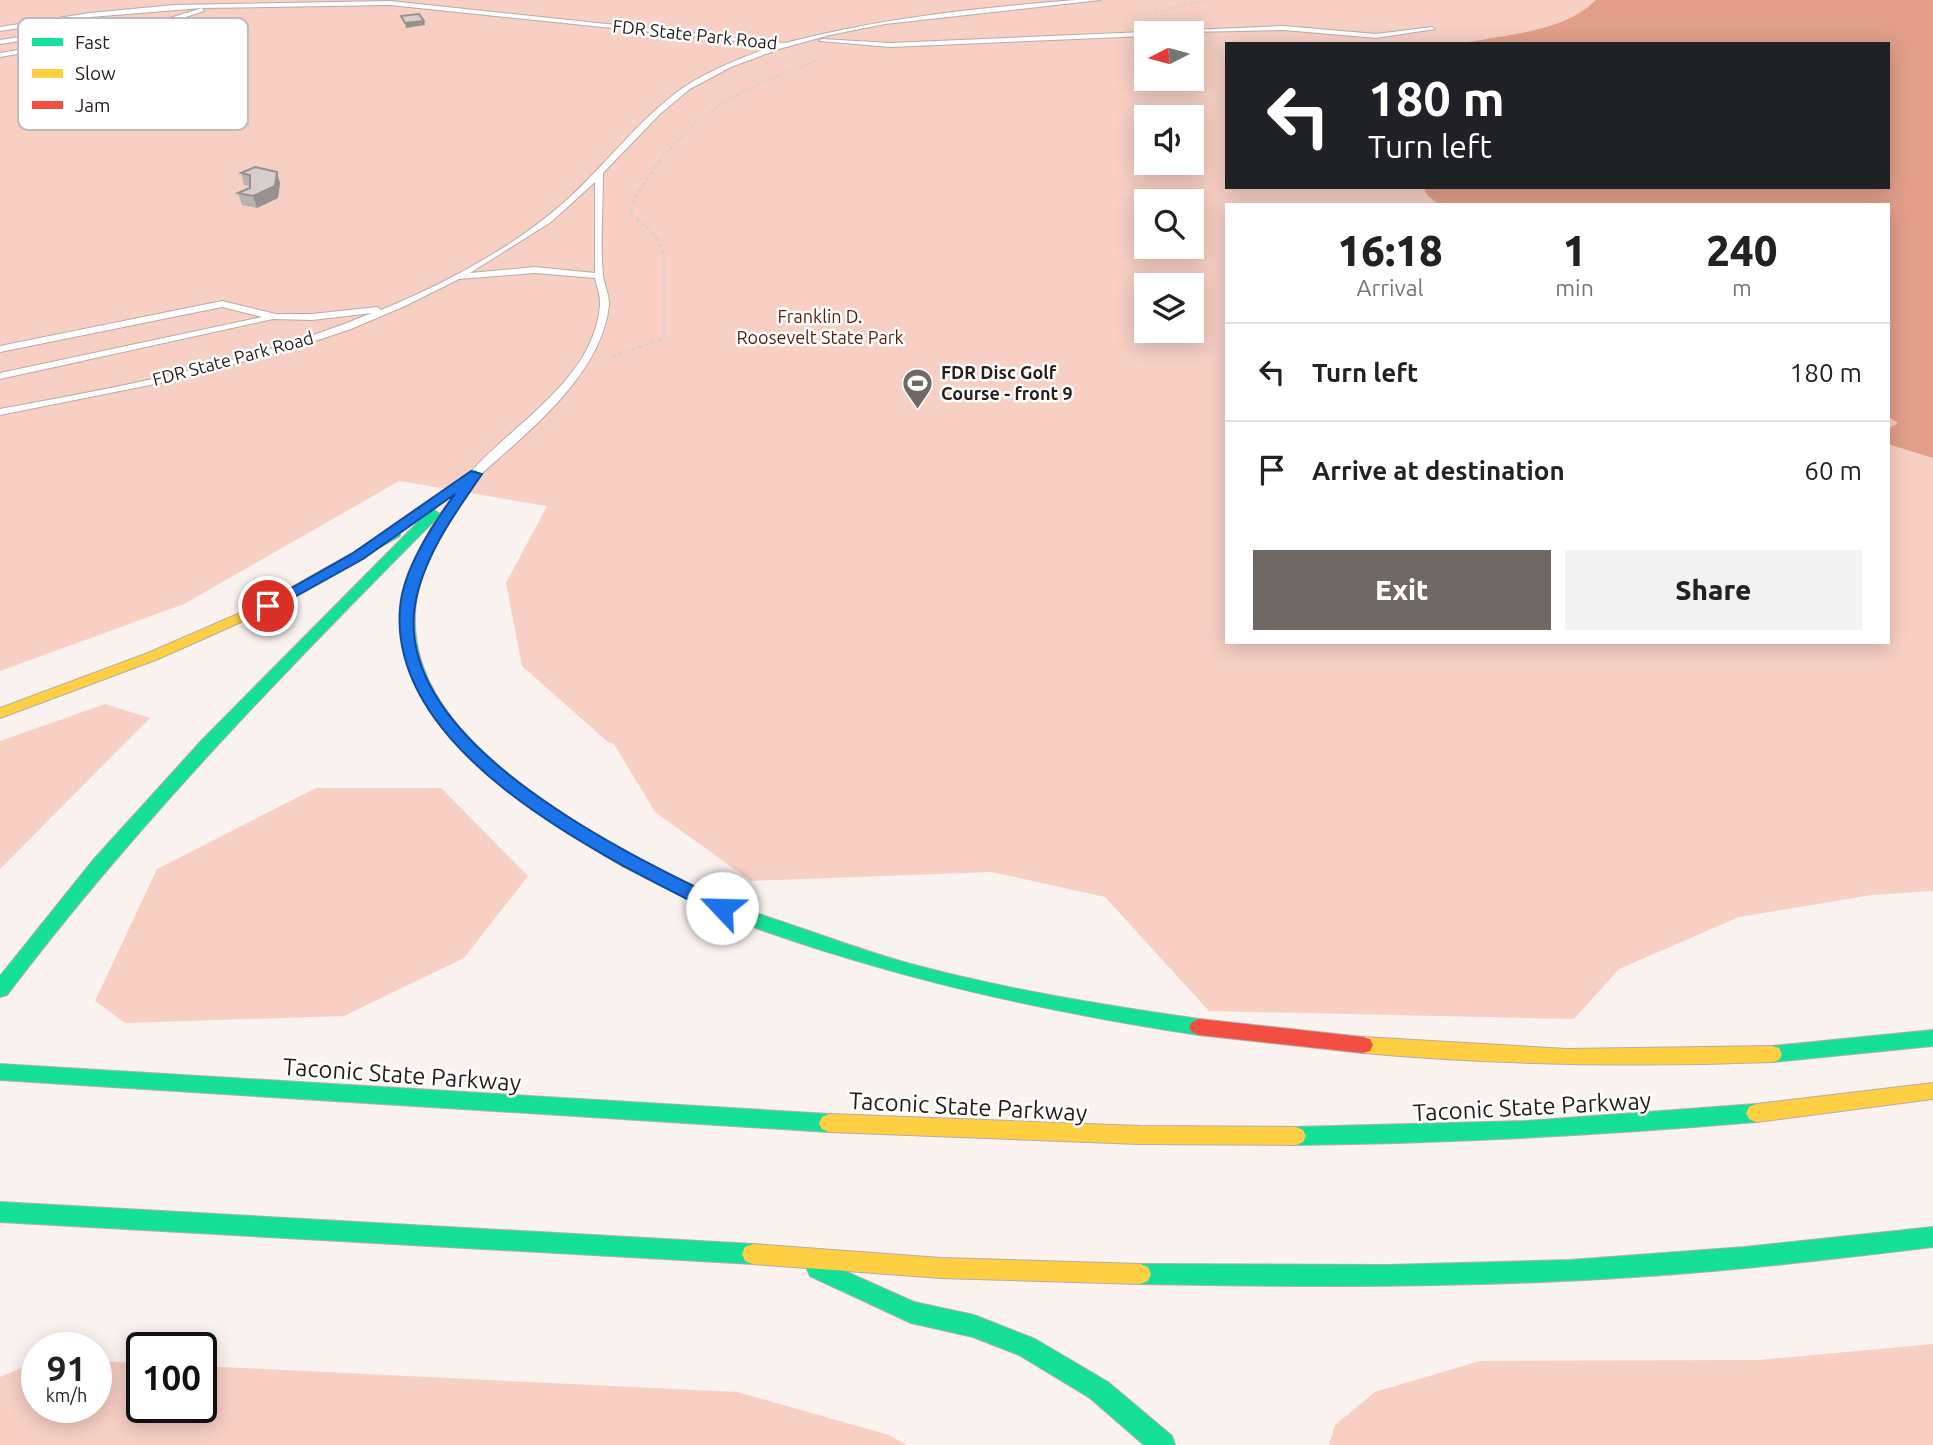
<!DOCTYPE html>
<style>
:root{--surface:#fff;--page:#f2f2f2;--text:#222;--muted:#767676;--line:#e0e0e0;--accent:#706865}
body{margin:0;font-family:Ubuntu,sans-serif;background:var(--page);color:var(--text);height:100vh;display:flex;flex-direction:column;font-size:26px;white-space:nowrap}
*{box-sizing:border-box;margin:0}
p{font-size:23px;color:var(--muted)}
.icon{flex:none;width:38px;height:38px;fill:none;stroke:currentColor;stroke-width:2;stroke-linecap:round;stroke-linejoin:round}
.map{position:relative;flex:1;overflow:hidden}
.panel{position:absolute;left:1225px;top:203px;width:665px;height:441px;display:flex;flex-direction:column;background:var(--surface);border-radius:0px;box-shadow:0 4px 18px #0003}
.panel>*{flex:none}
.top-card{position:absolute;left:1225px;top:42px;width:665px;height:147px;border-radius:0px;box-shadow:0 4px 18px #0003;background:#202124;color:#fff;overflow:hidden}
.needle{width:46px;rotate:264deg}
.buttons{position:absolute;left:1134px;top:21px;display:grid;gap:14px}
.buttons a{display:grid;place-items:center;width:70px;height:70px;border-radius:0px;background:var(--surface);box-shadow:0 4px 18px #0003;font-size:35px}
.speed{position:absolute;left:21px;top:1332px;display:flex;gap:14px;font-size:35px;font-weight:700;text-align:center}
.speed>*{display:grid;place-content:center;width:91px;height:91px;border-radius:50%;background:var(--surface);box-shadow:0 4px 18px #0003;line-height:1}
.speed small{font-size:18px;font-weight:400}
.speed .limit{border:4px solid #111;border-radius:10px;background:#fff;color:#111}
.pin{position:absolute;display:grid;place-items:center;width:60px;height:60px;color:#fff;margin:-30px;border:4px solid #fff;border-radius:50%;box-shadow:0 2px 7px #0007}
.me{position:absolute;width:77px;margin:-38px;rotate:294deg;stroke-linejoin:round;filter:drop-shadow(0 0 5px #0008)}
.turn{display:flex;align-items:center;gap:24px;height:147px;padding:0 28px;font-size:32px}
.turn .icon{width:91px;height:91px;stroke-width:2.5}
.turn b{display:block;font-size:49px;line-height:60px}
.eta{display:flex;justify-content:space-evenly;align-items:center;height:119px;text-align:center}
.eta b{font-size:42px;font-weight:800;line-height:49px}
.primary-button{display:flex;gap:14px;margin-top:auto;padding:14px 28px}
.primary-button a{flex:1;height:80px;border-radius:0px;background:var(--accent);color:#fff;font-size:28px;font-weight:800;line-height:80px;text-align:center}
.primary-button a+a{background:var(--page);color:var(--text)}
ul{padding:0;list-style:none}
li{display:flex;align-items:center;gap:21px;height:98px;padding:0 28px;border-top:2px solid var(--line)}
li div{flex:1}
li b{display:block;font-size:26px}
li em{font-style:normal}
.map>svg:first-child{display:block}
.green{fill:#f7cfc3;fill-rule:evenodd}
.water{fill:#e19f8a}
.lines{fill:none;stroke-linecap:round;stroke-linejoin:round}
.lane-casing{stroke:#b4acaa;stroke-width:2}
.fast-casing{stroke:#b4acaa;stroke-width:2}
.slow-casing{stroke:#b4acaa;stroke-width:2}
.jam-casing{stroke:#b4acaa;stroke-width:2}
.path-far1{stroke:#d4d2d0;stroke-width:2;stroke-dasharray:2.5 2.5;stroke-linecap:butt}
.path{stroke:#d4d2d0;stroke-width:2.5;stroke-dasharray:3.5 3.5;stroke-linecap:butt}
.lane{fill:#fefdfd;fill-rule:evenodd}
.fast{fill:#16e098;fill-rule:evenodd}
.slow{fill:#ffcf43;fill-rule:evenodd}
.jam{fill:#f24e42;fill-rule:evenodd}
.wall{fill:#b9b2af}
.shaded-wall{fill:#96918f}
.building{fill:#d7cfcc;stroke:#96918f;stroke-width:2}
.route{fill:#1a73e8;stroke:#114b97;stroke-width:2}
.labels{text-anchor:middle;stroke-width:5;stroke-linejoin:round;paint-order:stroke}
.far-street-label{font-size:18px;fill:#261d1a;stroke:#fff}
.far-park-label{font-size:18px;fill:#571d09;stroke:#fff}
.far-poi-label{font-size:18px;font-weight:bold;fill:#261d1a;stroke:#fff;text-anchor:start}
.near-street-label{font-size:24px;fill:#261d1a;stroke:#fff}
.key{fill:#fff;stroke:#bebbba;stroke-width:2}
.key-label{font-size:19px;fill:#261d1a}
</style>
<div class="map">
<svg width="1933" height="1445" viewBox="0 0 1933 1445">
<rect width="100%" height="100%" fill="#faf2ef"/>
<path class="green" d="M0 0H1933V891L1872 895 1739 917 1619 969 1574 1019 1209 1011 1105 897 992 872 751 881 655 812 614 744 608 742 522 666 506 583 547 506 399 481 184 604 0 671ZM1146 33H1192V79H1146ZM1227 44H1888V187H1227ZM1146 117H1192V163H1146ZM1146 201H1192V247H1146ZM1227 205H1888V642H1227ZM1146 285H1192V331H1146Z
M105 704 150 718 0 869V741Z
M316 788H441L528 876 464 958 344 1016 125 1023 95 1001 157 869Z
M1933 1344V1445H1329L1335 1425 1375 1392 1480 1361 1758 1360Z
M37 1361V1407H96V1361L142 1363V1407H201V1366L737 1392 889 1435 907 1445H0V1377Z"/>
<path class="water" d="M1596 0H1933V458L1888 444V429L1898 423 1888 417V205H1440L1428 196 1423 187H1888V44H1460C1505 34 1563 33 1596 0Z"/>
<g class="lines">
<defs>
<path id="lane" d="M1075 0H1100L885 24 830 35 779 49 731 67 690 89 660 114 603 173C603 207 600 242 603 275 604 285 610 296 609 306 601 375 528 432 479 476H471L469 474C513 423 594 380 600 305 601 297 597 287 595 278L535 273 459 279 405 306 351 329 294 348 175 380 0 415V409C126 386 253 362 372 313L312 320 273 319 0 379V373L262 317 222 307 0 352V346L222 301 276 314H312L377 307 381 310C444 284 510 249 561 205 604 168 637 120 684 87 712 69 745 56 777 45L390 5 202 8 204 11 155 27 79 32 0 44V40L79 28 154 23 202 8 90 17 0 31V27L90 13 174 5 390 1 785 43C880 18 977 8 1075 0ZM595 182V273L535 267 470 273 551 222Z
M1284 26 1376 34 1432 27 1435 29 1376 38 1284 30 1146 33V36L891 47 819 41 822 39 891 43Z
M124 32 126 35 0 57V53Z"/>
<path id="fast" d="M475 470 481 474C460 504 437 534 424 570 383 683 487 764 570 818L573 822 570 826H558C443 750 347 657 438 517 286 670 137 823 7 995L0 997V976L94 859 202 740 429 511 434 510 440 514 471 471Z
M395 529 400 530V536L268 610H258L256 607Z
M740 908C796 925 850 947 907 963 1003 989 1101 1005 1199 1019L1206 1022 1209 1027 1206 1032 1199 1035C1039 1011 885 976 734 920L731 915 734 910Z
M1933 1030V1046L1772 1062 1765 1060 1762 1054 1765 1048 1772 1046Z
M0 1064 829 1114 836 1117 839 1123 836 1129 829 1132 0 1080Z
M1756 1104 1763 1107 1766 1113 1763 1119 1756 1122C1603 1135 1450 1143 1296 1145L1289 1142 1286 1136 1289 1130 1296 1127 1526 1121Z
M0 1202 753 1244 761 1247 764 1254 761 1261 753 1264 0 1222Z
M1933 1227V1247C1833 1259 1733 1271 1633 1277 1469 1288 1304 1287 1140 1284L1132 1281 1129 1274 1132 1267 1140 1264 1386 1265 1570 1260 1745 1247Z
M818 1259 914 1302 974 1315 1035 1339 1108 1382 1172 1436 1175 1445H1144L1090 1398 1019 1355 973 1337 911 1323 810 1276 807 1269 810 1262Z"/>
<path id="slow" d="M263 603 268 604 270 607 268 610 158 659 0 718V708L148 653Z
M1363 1037 1567 1049 1772 1046 1779 1048 1782 1054 1779 1060 1772 1062C1635 1067 1499 1065 1363 1053L1356 1051 1353 1045 1356 1039Z
M1933 1083V1099L1756 1122 1749 1119 1746 1113 1749 1107 1756 1104Z
M829 1114 1139 1126 1296 1127 1303 1130 1306 1136 1303 1142 1296 1145 1139 1144 829 1132 822 1129 819 1123 822 1117Z
M753 1244 941 1258 1140 1264 1148 1267 1151 1274 1148 1281 1140 1284 941 1278 753 1264 745 1261 742 1254 745 1247Z"/>
<path id="jam" d="M564 816 634 858 746 910 749 915 746 920H734L622 866 558 826 555 822 558 818Z
M1199 1019 1363 1037 1370 1039 1373 1045 1370 1051 1363 1053 1199 1035 1192 1032 1189 1027 1192 1022Z"/>
</defs>
<use href="#lane" class="lane-casing"/>
<use href="#fast" class="fast-casing"/>
<use href="#slow" class="slow-casing"/>
<use href="#jam" class="jam-casing"/>
<path class="path-far1" d="M1155 12 1207 0
M660 160C708 102 751 85 819 60"/>
<path class="path" d="M612 357 664 338V254L655 235 630 213 636 195 662 158"/>
<use href="#lane" class="lane"/>
<use href="#fast" class="fast"/>
<use href="#slow" class="slow"/>
<use href="#jam" class="jam"/>
</g>
<path class="wall" d="M241 173 280 183 278 198 257 208 242 205 238 193 250 188V186L244 185Z"/>
<path class="shaded-wall" d="M424 21 425 25 406 28 405 23Z
M277 172 280 183 278 198 257 208 253 196Z"/>
<path class="building" d="M419 14 424 21 405 23 401 16Z
M255 167 277 172 275 186 253 196 238 193 250 188V175L241 173Z"/>
<path class="route" d="M471 471 482 474C455 513 423 557 415 605 393 744 628 854 728 903L731 908 728 913H715C606 858 388 755 400 608 403 569 432 526 455 494L363 559 273 609H262L260 606 353 553Z"/>
<defs>
<symbol id="stadium-pin" viewBox="-11 -11 22 30"><path d="M0 17L-7.5 6A9.5 9.5 0 1 1 7.5 6Z" fill="#706865" stroke="#fff"/><path d="M0-5a6.5 5 0 1 0 0 10a6.5 5 0 1 0 0-10ZM-3.5-1.8h7v3.6h-7Z" fill="#fff"/></symbol>
</defs>
<g fill-rule="evenodd">
<use href="#stadium-pin" x="900" y="366" width="35" height="47"/>
</g>
<g class="labels">
<g class="far-street-label">
<text transform="translate(695 35) rotate(6)" y="6">FDR State Park Road</text>
<text transform="translate(233 359) rotate(-15)" y="6">FDR State Park Road</text>
</g>
<g class="far-park-label">
<text x="820" y="323">Franklin D.<tspan x="820" dy="21">Roosevelt State Park</tspan></text>
</g>
<g class="far-poi-label">
<text x="941" y="379">FDR Disc Golf<tspan x="941" dy="21">Course - front 9</tspan></text>
</g>
<g class="near-street-label">
<text transform="translate(402 1075) rotate(4)" y="8">Taconic State Parkway</text>
<text transform="translate(968 1107) rotate(3)" y="8">Taconic State Parkway</text>
<text transform="translate(1532 1107) rotate(-3)" y="8">Taconic State Parkway</text>
</g>
</g>
<rect x="18" y="18" width="230" height="112" rx="10" class="key"/>
<rect x="32" y="38" width="31" height="8" fill="#16e098"/>
<rect x="32" y="69" width="31" height="9" fill="#ffcf43"/>
<rect x="32" y="101" width="31" height="8" fill="#f24e42"/>
<g class="key-label">
<text x="75" y="49">Fast</text>
<text x="75" y="80">Slow</text>
<text x="75" y="112">Jam</text>
</g>
</svg>
<div class="buttons">
<a><svg class="needle" viewBox="-14 -14 28 28"><path d="M0-13l5 13h-10z" fill="#e53935"/><path d="M0 13l5-13h-10z" fill="#767676"/></svg></a>
<a><svg class="icon" aria-label="sound" viewBox="0 0 24 24"><path d="M4 9h4l5-4v14l-5-4H4zM17 9q2 3 0 6"/></svg></a>
<a><svg class="icon" aria-label="search" viewBox="0 0 24 24"><circle cx="10" cy="10" r="6"/><path d="M15 15l6 6"/></svg></a>
<a><svg class="icon" aria-label="layers" viewBox="0 0 24 24"><path d="M12 4l9 5-9 5-9-5zM3 14l9 5 9-5"/></svg></a>
</div>
<div class="speed"><div>91<small>km/h</small></div><div class="limit">100</div></div>
<div class="pin" style="left:268px;top:606px;background:#d93025"><svg class="icon" aria-label="arrive" viewBox="0 0 24 24"><path d="M6 21V4h12l-3 4 3 4H6"/></svg></div>
<svg class="me" style="left:722px;top:908px" viewBox="-20 -20 40 40"><circle r="19" fill="#fff"/><path d="M0-13L10 11 0 6-10 11z" fill="#1a73e8"/></svg>
<div class="top-card">
<div class="turn"><svg class="icon" aria-label="left" viewBox="0 0 24 24"><path d="M17 20v-9H6M10 6l-5 5 5 5"/></svg><div><b>180 m</b>Turn left</div></div>
</div>
<section class="panel">
<div class="eta">
<div><b>16:18</b><p>Arrival</p></div>
<div><b>1</b><p>min</p></div>
<div><b>240</b><p>m</p></div>
</div>
<ul>
<li><svg class="icon" aria-label="left" viewBox="0 0 24 24"><path d="M17 20v-9H6M10 6l-5 5 5 5"/></svg><div><b>Turn left</b></div><em>180 m</em></li>
<li><svg class="icon" aria-label="arrive" viewBox="0 0 24 24"><path d="M6 21V4h12l-3 4 3 4H6"/></svg><div><b>Arrive at destination</b></div><em>60 m</em></li>
</ul>
<div class="primary-button"><a>Exit</a><a>Share</a></div>
</section>
</div>
